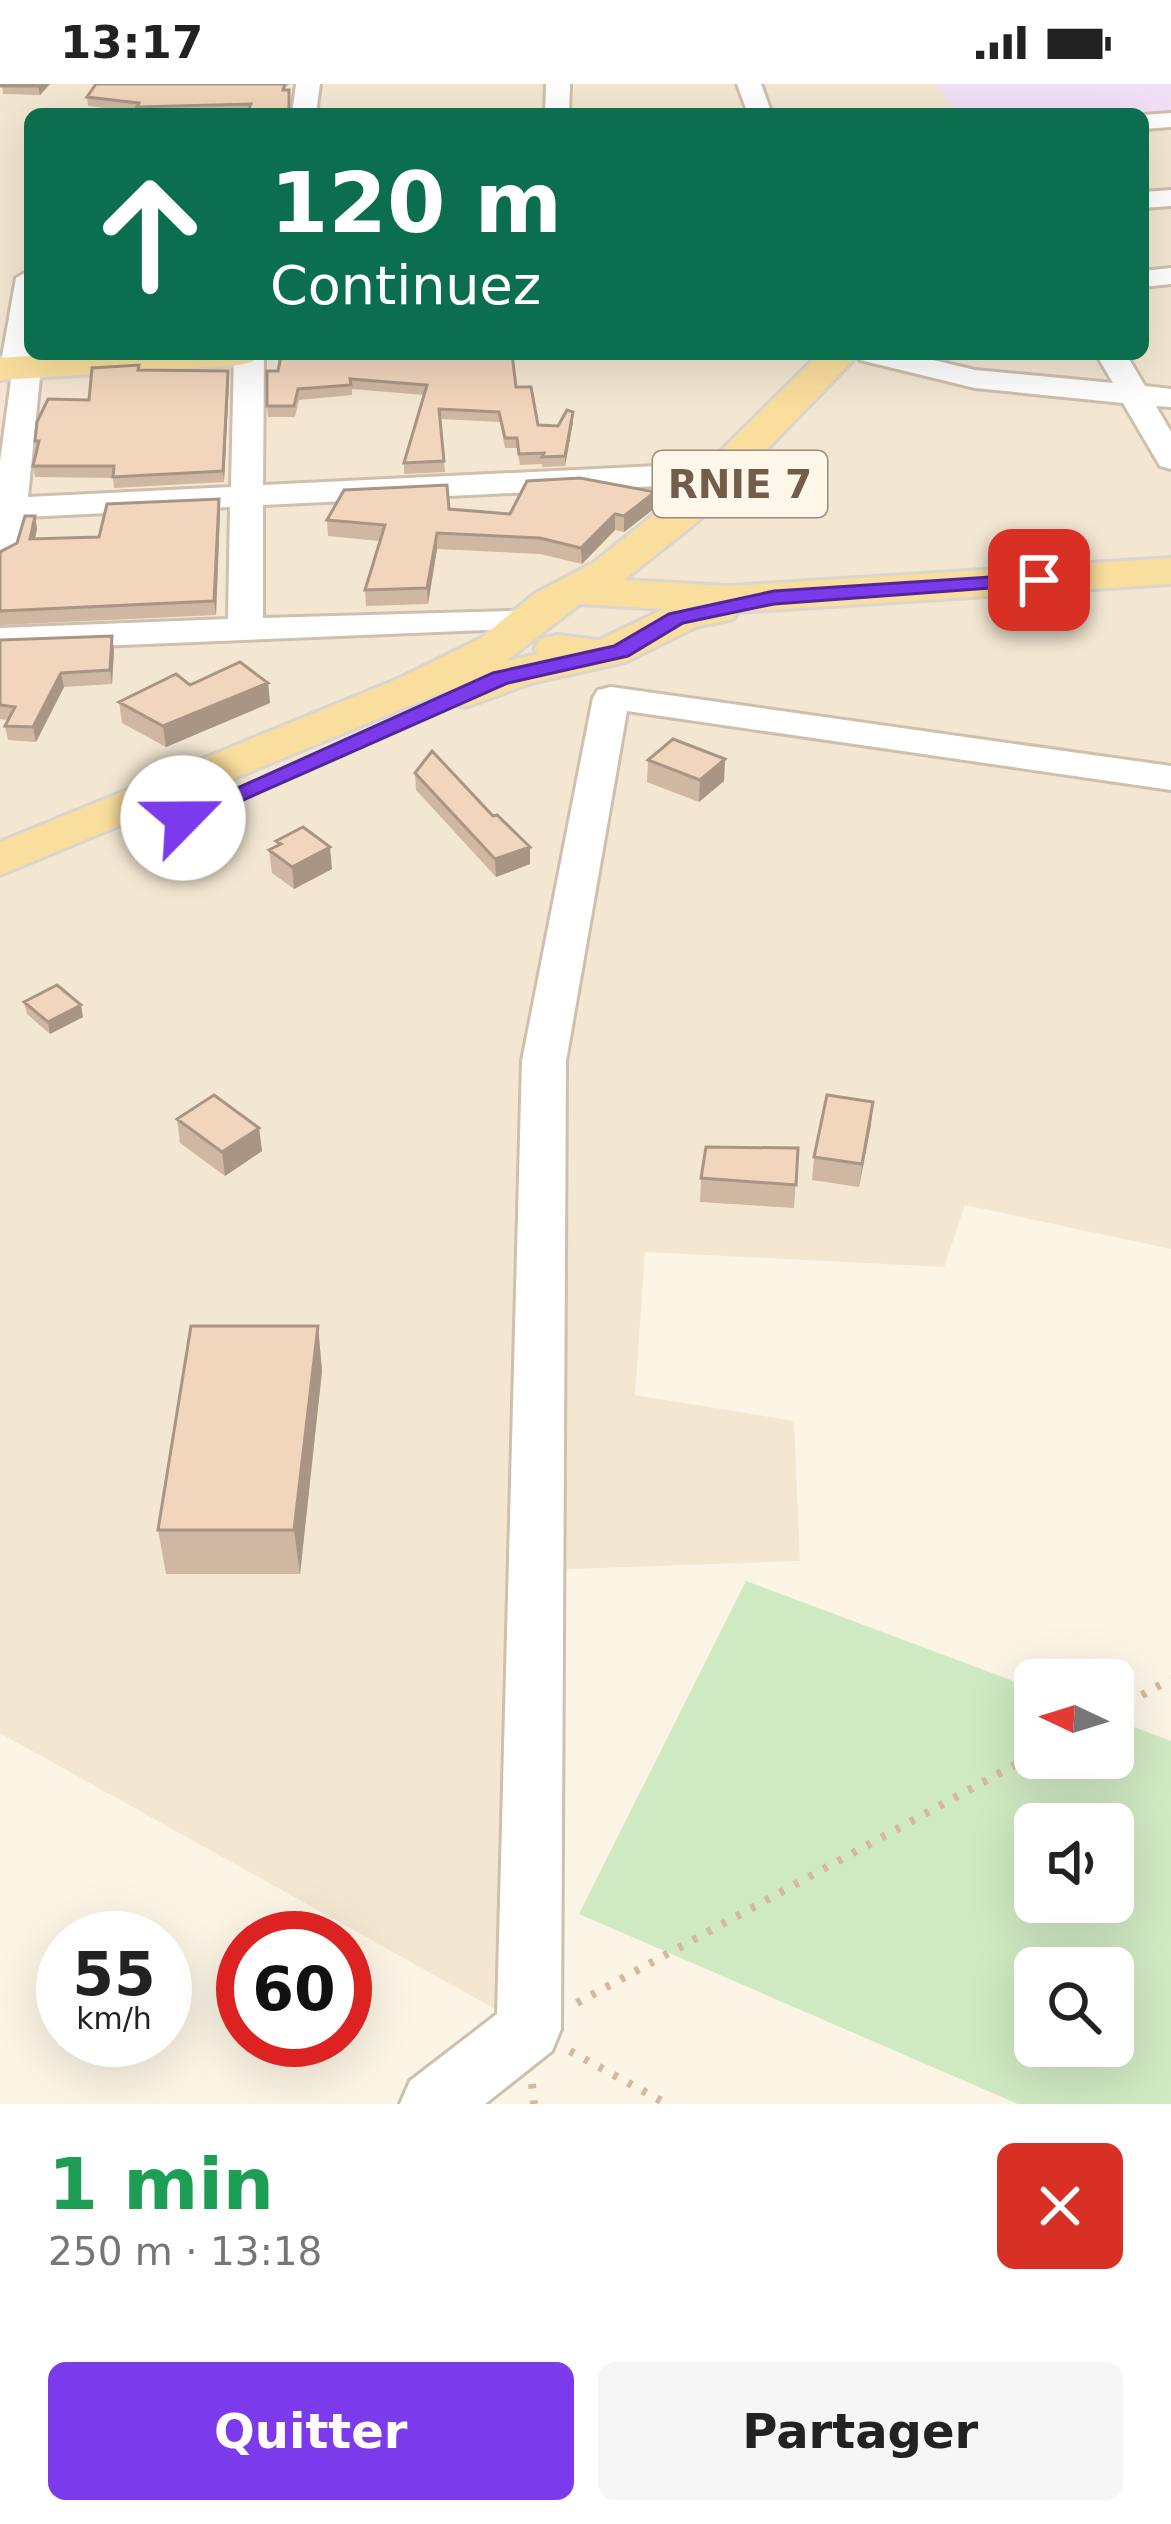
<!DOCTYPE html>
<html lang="fr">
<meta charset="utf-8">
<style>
:root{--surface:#fff;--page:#f6f6f6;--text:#222;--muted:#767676;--accent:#7c3aed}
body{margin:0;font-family:"DejaVu Sans",sans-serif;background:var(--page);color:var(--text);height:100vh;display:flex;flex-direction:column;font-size:45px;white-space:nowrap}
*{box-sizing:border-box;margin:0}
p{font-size:39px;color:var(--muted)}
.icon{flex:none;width:66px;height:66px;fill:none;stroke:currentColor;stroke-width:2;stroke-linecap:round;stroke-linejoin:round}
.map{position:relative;height:2020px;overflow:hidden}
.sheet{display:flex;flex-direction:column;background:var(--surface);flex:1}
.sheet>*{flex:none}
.banner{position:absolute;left:24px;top:24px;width:1125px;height:252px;border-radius:18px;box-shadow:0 12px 48px #0002;background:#0b6e4f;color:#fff;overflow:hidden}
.needle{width:78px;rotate:274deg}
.fabs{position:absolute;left:1014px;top:1575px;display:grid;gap:24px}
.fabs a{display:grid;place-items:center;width:120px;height:120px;border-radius:18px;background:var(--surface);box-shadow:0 12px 48px #0002;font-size:60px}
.speed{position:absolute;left:36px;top:1827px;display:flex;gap:24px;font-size:60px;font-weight:700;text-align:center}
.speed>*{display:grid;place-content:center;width:156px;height:156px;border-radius:50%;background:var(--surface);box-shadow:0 12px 48px #0002;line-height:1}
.speed small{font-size:30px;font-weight:400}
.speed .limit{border:18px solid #d22;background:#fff;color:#111}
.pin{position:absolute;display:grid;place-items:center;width:102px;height:102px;color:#fff;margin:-51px;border-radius:24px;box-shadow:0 6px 18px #0006}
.me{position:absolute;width:132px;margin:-66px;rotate:67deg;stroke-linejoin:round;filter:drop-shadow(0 0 9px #0008)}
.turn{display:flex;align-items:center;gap:42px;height:252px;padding:0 48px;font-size:54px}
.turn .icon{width:156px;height:156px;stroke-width:2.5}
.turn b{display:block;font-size:84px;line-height:102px}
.round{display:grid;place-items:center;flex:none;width:126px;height:126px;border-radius:18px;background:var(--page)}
.summary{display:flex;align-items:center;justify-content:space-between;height:204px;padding:0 48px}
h1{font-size:72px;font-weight:700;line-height:90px;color:#1e9e55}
.button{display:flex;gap:24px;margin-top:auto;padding:24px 48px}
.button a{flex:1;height:138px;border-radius:18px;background:var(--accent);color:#fff;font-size:48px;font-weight:700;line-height:138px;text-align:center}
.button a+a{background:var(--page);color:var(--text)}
.status{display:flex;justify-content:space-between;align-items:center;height:84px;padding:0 60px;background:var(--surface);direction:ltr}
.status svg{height:33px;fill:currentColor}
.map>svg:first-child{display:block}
.residential{fill:#f3e7d2;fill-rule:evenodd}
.education{fill:#f1e0f8}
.green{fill:#cfe9c2;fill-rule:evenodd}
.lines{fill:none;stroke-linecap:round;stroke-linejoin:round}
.minor-casing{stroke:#cfbfad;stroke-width:6}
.major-casing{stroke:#dbd5d0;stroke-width:6}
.path{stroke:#d6b89f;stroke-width:8;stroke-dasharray:4.5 12;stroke-linecap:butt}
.minor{fill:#fff;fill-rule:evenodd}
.major{fill:#fade9d;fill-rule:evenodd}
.wall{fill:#cfb7a2}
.shaded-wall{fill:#a99584}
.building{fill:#f1d5bc;stroke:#a99584;stroke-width:3}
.route{fill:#7c3aed;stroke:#51269a;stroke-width:3}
.labels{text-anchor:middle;stroke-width:10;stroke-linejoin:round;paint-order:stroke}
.shield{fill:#fff8ea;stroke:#9e8b7a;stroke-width:3}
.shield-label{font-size:39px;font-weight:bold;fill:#745c4a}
</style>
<div class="status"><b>13:17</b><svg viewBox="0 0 49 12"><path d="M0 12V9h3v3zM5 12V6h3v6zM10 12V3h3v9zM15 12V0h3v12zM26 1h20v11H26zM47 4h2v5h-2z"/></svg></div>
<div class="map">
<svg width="1171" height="2020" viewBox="0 0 1171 2020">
<rect width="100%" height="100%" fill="#fcf4e4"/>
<path class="residential" d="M0 0H1171V1165L965 1121 944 1183 645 1168 635 1311 794 1337 800 1477 514 1487 504 1930 0 1649ZM30 30H1143V270H30Z"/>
<path class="education" d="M936 0H1171V32L958 30Z"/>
<path class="green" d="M746 1497 1035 1605V1674H1113V1635L1171 1657V2020H1018L579 1830ZM1035 1740H1113V1818H1035ZM1035 1884H1113V1962H1035Z"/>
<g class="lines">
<defs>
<path id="minor" d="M296 0H320L316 30H292Z
M546 0H570L569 30H545Z
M737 0H761L772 30H748Z
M1171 29V43L1143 45V31Z
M1171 106V122L1143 124V108Z
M1171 184V200L1143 203V187Z
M30 186V275L41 283 28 413 231 403 234 270H264L263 401 720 379 736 389 720 399 263 421V534L549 526 555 533 549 540 537 544 0 566V544L228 535 230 423 25 433 17 469 0 479V378L13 281 2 273 16 194Z
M855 270H908L975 286 1113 299 1096 270H1126L1145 302 1171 305V323L1156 322 1171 348V385L1160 382 1123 319 975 304 860 276Z
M611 603 1171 682V706L627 627 566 977 561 1945 552 1967 485 2020H400L410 1997 497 1930 522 977 593 614 598 606Z"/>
<path id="major" d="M58 270H258L252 278 239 281 0 296V274Z
M819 270H859L697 438 624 496 729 502 1171 474V500L738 528 733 535 696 543 625 578 531 599 466 623 450 619 443 608 0 791V758L400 594 481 554 534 510 593 479 667 420ZM580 520 664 525 599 556 557 551 541 555 534 565 538 570 506 577Z"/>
</defs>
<use href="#minor" class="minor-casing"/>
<use href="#major" class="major-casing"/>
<path class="path" d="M1113 1627 1171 1595
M577 1919 1035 1670
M570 1967 667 2020
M532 2000 534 2020"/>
<use href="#minor" class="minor"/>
<use href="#major" class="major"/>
</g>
<path class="wall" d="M2 0H50L40 11 3 10Z
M290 0 248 29 138 30V28L88 22 87 13Z
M401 272 516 303 538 341 558 342 573 338 565 382 542 383V380L520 381 517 364H505L500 338 440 335 445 388 404 390V379L424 311 352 305V311L299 316 295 333H268L267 322 278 287Z
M139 286 229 298 224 398 114 404 113 394 35 393 33 382 37 367 35 357 89 316Z
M655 408V424L624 448 615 446 582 480 540 470 437 465 428 520 366 522 365 506 380 457 328 452 327 436 449 425 510 430Z
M219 415 220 428 216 531 0 541V468L17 459 35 432 37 445 35 455 99 453Z
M112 552 114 566 112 600 64 603 36 658 8 656 5 642 8 636 0 635V556Z
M268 599 270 619 166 663 122 639 119 618Z
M725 675 724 697 699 718 647 698 648 676Z
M415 689 530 763V780L496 793 416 706Z
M276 757 332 785 294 805 272 789 269 766 277 762Z
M24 918 83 933 50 950 27 930Z
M873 1018 859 1103 812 1096 814 1073Z
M177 1035 259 1044 262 1067 225 1092 180 1059Z
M798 1064 794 1124 700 1118 701 1094Z
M318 1242 322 1287 300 1490H166L158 1446Z"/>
<path class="shaded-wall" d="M40 0H50L40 11 38 2Z
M228 287 229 298 224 398 223 387Z
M573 328V338L565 382V372Z
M655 408V424L624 448V432Z
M219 415 220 428 216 531 214 517Z
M615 430V446L582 480 581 464Z
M35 432 37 445 32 468 30 455Z
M437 449V465L428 520 427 504Z
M112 552 114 566 112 600 110 586Z
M61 589 64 603 36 658 33 643Z
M268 599 270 619 166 663 163 642Z
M725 675 724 697 699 718 700 696Z
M330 763 332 785 294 805 292 783Z
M530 763V780L496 793 495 775Z
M81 921 83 933 50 950 48 938Z
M873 1018 871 1041 859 1103 862 1080Z
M259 1044 262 1067 225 1092 222 1068Z
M318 1242 322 1287 300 1490 294 1446Z"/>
<path class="building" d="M2 0H40L38 2H1Z
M96 0H285L283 6H289V24L286 30H247L251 20 137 23 139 19 87 13Z
M300 270H401V272L512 270 516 303H531L538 341 558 342 567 326 573 328 565 372 542 373 544 369 519 370 517 354H505L499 328 439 325 444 377 404 379 427 301 350 295 351 301 298 305 294 322H267V287H278L281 272Z
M139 281 138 286 228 287 223 387 113 393 114 382H33L39 357H35L37 338 48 315 89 316 92 284Z
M580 394 655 408 624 432 615 430 581 464 540 454 437 449 427 504 365 506 385 441 327 436 344 406 447 401 449 425 510 430 527 397Z
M219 415 214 517 0 527V468L17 459 25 432H35L30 455 99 453 107 420Z
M112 552 110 586 61 589 33 643 5 642 15 623 0 621V556Z
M240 578 268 599 163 642 119 618 176 590 190 601Z
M673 655 725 675 700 696 648 676Z
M432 667 493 732 497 731 530 763 495 775 415 689Z
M303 743 330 763 292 783 269 766 281 760 276 757Z
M57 901 81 921 48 938 24 918Z
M214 1011 259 1044 222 1068 177 1035Z
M827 1011 873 1018 862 1080 814 1073Z
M706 1063 798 1064 796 1101 701 1094Z
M191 1242H318L294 1446H158Z"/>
<path class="route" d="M1039 490 1049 496 1046 500 774 520 683 539 628 572 508 599 191 739 183 741 171 734 493 589 614 562 669 530 774 507Z"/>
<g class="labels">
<rect class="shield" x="653" y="367" width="174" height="66" rx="9"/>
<g class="shield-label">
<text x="740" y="414">RNIE 7</text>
</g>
</g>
</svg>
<div class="fabs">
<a><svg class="needle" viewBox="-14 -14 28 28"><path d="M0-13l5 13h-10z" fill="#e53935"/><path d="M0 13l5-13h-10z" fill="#767676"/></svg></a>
<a><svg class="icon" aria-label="sound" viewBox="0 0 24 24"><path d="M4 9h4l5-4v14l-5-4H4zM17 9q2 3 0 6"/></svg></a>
<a><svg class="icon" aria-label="search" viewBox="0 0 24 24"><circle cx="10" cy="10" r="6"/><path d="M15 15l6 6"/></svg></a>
</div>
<div class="speed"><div>55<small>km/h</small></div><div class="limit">60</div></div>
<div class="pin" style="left:1039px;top:496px;background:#d93025"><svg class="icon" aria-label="arrive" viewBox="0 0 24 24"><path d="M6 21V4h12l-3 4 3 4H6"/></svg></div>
<svg class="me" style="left:183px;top:734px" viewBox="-20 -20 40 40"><circle r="19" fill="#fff"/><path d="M0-13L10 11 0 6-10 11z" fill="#7c3aed"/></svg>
<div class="banner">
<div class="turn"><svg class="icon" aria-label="ahead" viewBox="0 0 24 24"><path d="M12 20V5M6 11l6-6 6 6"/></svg><div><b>120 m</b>Continuez</div></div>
</div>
</div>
<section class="sheet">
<div class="summary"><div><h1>1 min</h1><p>250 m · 13:18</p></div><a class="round" style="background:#d93025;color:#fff"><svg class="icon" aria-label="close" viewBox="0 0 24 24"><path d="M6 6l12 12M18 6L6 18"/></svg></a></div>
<div class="button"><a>Quitter</a><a>Partager</a></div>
</section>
